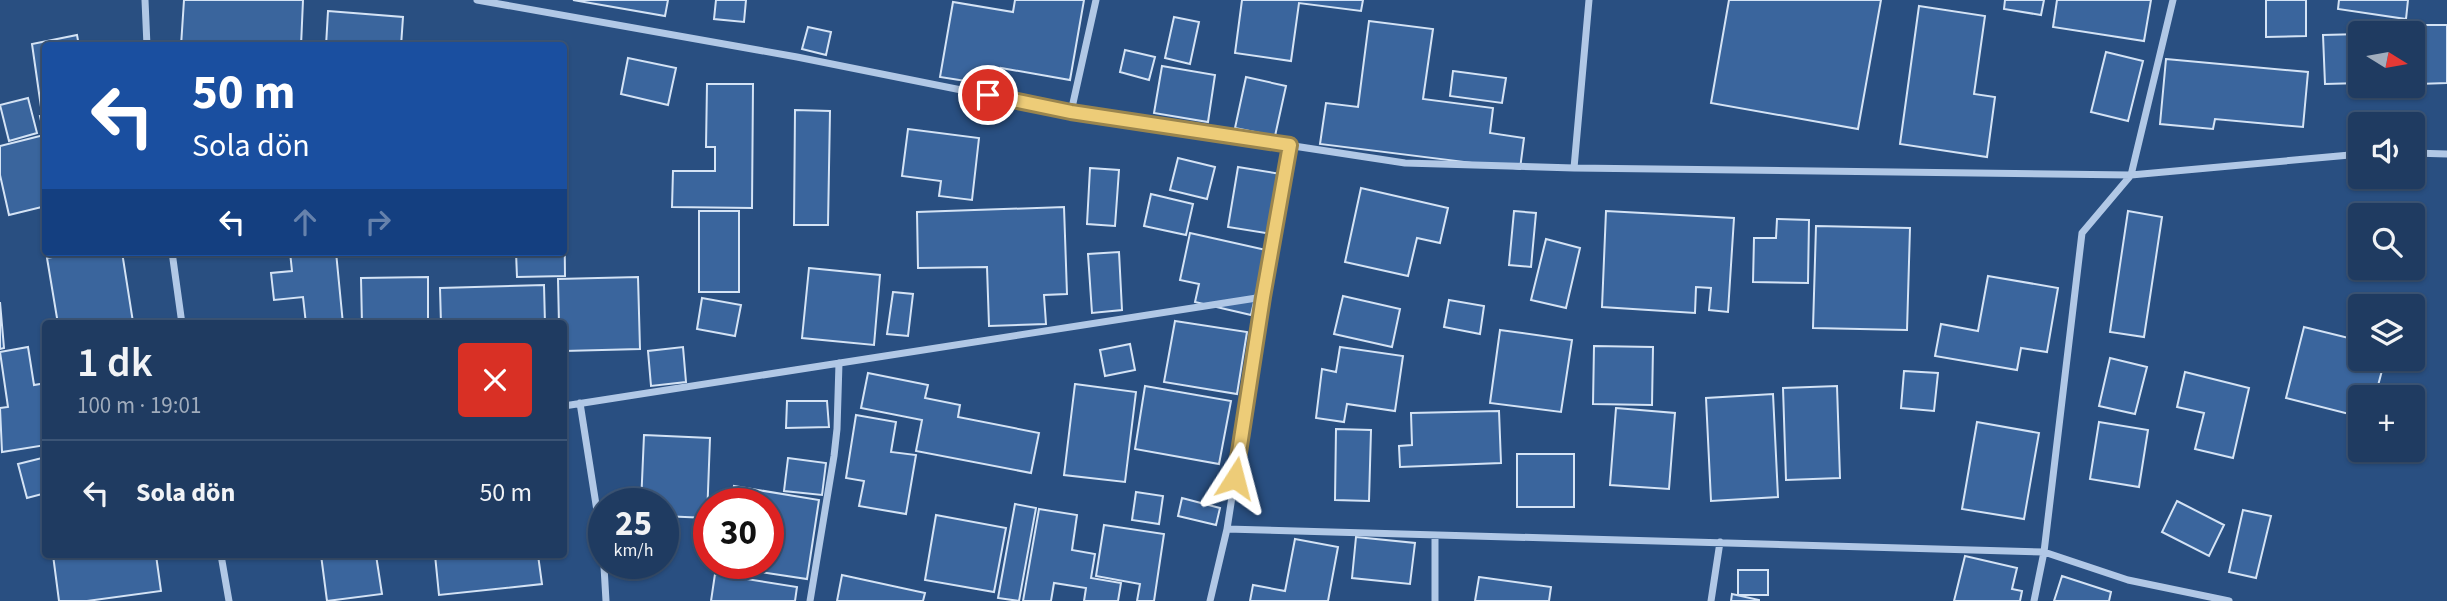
<!DOCTYPE html>
<html lang="tr">
<meta charset="utf-8">
<style>
:root{--surface:#1f3b61;--page:#274267;--text:#f1f3f6;--muted:#a1adbd;--line:#3c5576}
body{margin:0;font-family:"Source Sans 3",sans-serif;background:var(--page);color:var(--text);height:100vh;display:flex;flex-direction:column;font-size:26px;white-space:nowrap}
*{box-sizing:border-box;margin:0}
p{font-size:23px;color:var(--muted)}
.icon{flex:none;width:38px;height:38px;fill:none;stroke:currentColor;stroke-width:2;stroke-linecap:round;stroke-linejoin:round}
.map{position:relative;flex:1;overflow:hidden}
.side{position:absolute;left:42px;top:320px;width:525px;height:238px;display:flex;flex-direction:column;background:var(--surface);border-radius:7px;box-shadow:0 2px 5px #0004,0 0 0 2px var(--line)}
.side>*{flex:none}
.guide{position:absolute;left:42px;top:42px;width:525px;height:214px;border-radius:7px;box-shadow:0 2px 5px #0004,0 0 0 2px var(--line);background:#1a4fa0;color:#fff;overflow:hidden}
.needle{width:46px;rotate:101deg}
.tools{position:absolute;left:2348px;top:21px;display:grid;gap:14px}
.tools a{display:grid;place-items:center;width:77px;height:77px;border-radius:7px;background:var(--surface);box-shadow:0 2px 5px #0004,0 0 0 2px var(--line);font-size:35px}
.speed{position:absolute;left:588px;top:488px;display:flex;gap:14px;font-size:35px;font-weight:700;text-align:center}
.speed>*{display:grid;place-content:center;width:91px;height:91px;border-radius:50%;background:var(--surface);box-shadow:0 2px 5px #0004,0 0 0 2px var(--line);line-height:1}
.speed small{font-size:18px;font-weight:400}
.speed .limit{border:10px solid #d22;background:#fff;color:#111}
.pin{position:absolute;display:grid;place-items:center;width:60px;height:60px;color:#fff;margin:-30px;border:4px solid #fff;border-radius:50%;box-shadow:0 2px 7px #0007}
.me{position:absolute;width:77px;margin:-38px;rotate:9deg;stroke-linejoin:round;filter:drop-shadow(0 0 5px #0008)}
.turn{display:flex;align-items:center;gap:24px;height:147px;padding:0 35px;font-size:32px}
.turn .icon{width:91px;height:91px;stroke-width:2.5}
.turn b{display:block;font-size:49px;line-height:60px}
.lanes{display:flex;align-items:center;height:66px;padding:0 35px;background:#0003;justify-content:center;gap:35px;direction:ltr}
.lanes .off{opacity:.35}
.round{display:grid;place-items:center;flex:none;width:74px;height:74px;border-radius:7px;background:var(--page)}
.summary{display:flex;align-items:center;justify-content:space-between;height:119px;padding:0 35px}
h1{font-size:42px;font-weight:600;line-height:52px}
ul{padding:0;list-style:none}
li{display:flex;align-items:center;gap:21px;height:105px;padding:0 35px;border-top:2px solid var(--line)}
li div{flex:1}
li b{display:block;font-size:26px}
li em{font-style:normal}
.map>svg:first-child{display:block}
.building{fill:#3a659d;stroke:#d4e3f5;stroke-width:2}
.lines{fill:none;stroke-linecap:round;stroke-linejoin:round}
.street{stroke:#b1c8e6;stroke-width:7}
.route-casing{stroke:#9a854e;stroke-width:18}
.route{stroke:#edcc78;stroke-width:12}
</style>
<div class="map">
<svg width="2447" height="601" viewBox="0 0 2447 601">
<rect width="100%" height="100%" fill="#294f81"/>
<path class="building" d="M184 0H303L301 46H181Z
M573 0H668L665 16Z
M716 0H746L744 22 714 19Z
M1015 0H1084L1070 80 1001 68 998 86 940 77 953 2 1013 12Z
M1242 0H1363L1361 11 1299 3 1291 61 1235 53Z
M1729 0H1881L1858 129 1711 103Z
M2005 0H2044L2041 15 2004 9Z
M2057 0H2151L2144 41 2053 27Z
M2266 0H2306V36L2266 37Z
M2339 0H2408L2406 19 2338 9Z
M1919 6 1985 16 1974 94 1995 97 1987 157 1900 144Z
M328 11 403 17 401 46H326Z
M1174 17 1199 22 1190 64 1165 58Z
M1369 21 1433 29 1423 99 1493 108 1490 133 1524 138 1520 169 1320 144 1326 103 1358 107Z
M2417 25H2447V83L2418 84Z
M808 27 831 32 826 55 802 49Z
M2361 34V83L2325 84 2323 35Z
M77 35 79 46H46V105L41 107 32 44Z
M1125 50 1155 57 1149 80 1120 72Z
M2106 52 2143 61 2128 121 2091 112Z
M628 58 676 68 668 105 621 94Z
M2166 59 2308 72 2303 127 2215 119 2213 129 2160 124Z
M1162 66 1215 75 1208 122 1154 113Z
M1453 71 1506 78 1502 103 1450 96Z
M1246 77 1286 86 1275 136 1235 128Z
M707 84H753L752 208 672 207 673 171H715V147H706Z
M28 98 37 133 9 141 0 105Z
M795 110 830 111 828 225H794Z
M46 115V206L9 215 0 175V146L44 135 40 116Z
M908 129 979 138 972 200 939 196 941 181 902 176Z
M1178 158 1215 167 1207 199 1170 190Z
M1238 167 1281 174 1272 234 1228 227Z
M1090 168 1119 170 1115 226 1087 224Z
M1361 188 1448 208 1440 243 1417 238 1408 276 1345 262Z
M564 189 565 276 517 277 516 252H564Z
M1151 194 1193 204 1186 235 1144 226Z
M1064 207 1067 294 1044 295 1046 324 989 326 987 267 918 268 917 212Z
M699 211H739V292H699Z
M1514 211 1536 213 1531 267 1509 265Z
M1606 211 1734 218 1728 312 1709 310 1711 288 1696 287 1695 313 1602 307Z
M2128 211 2162 217 2144 337 2110 332Z
M1777 219 1809 220 1808 283 1753 282 1754 238H1776Z
M1816 226 1910 228 1907 330 1813 328Z
M1190 233 1266 250 1251 315 1195 302 1199 284 1180 280Z
M1546 239 1580 248 1566 308 1531 300Z
M80 252H122L133 322 58 324 47 258Z
M290 252H336L343 324H306L303 297 274 300 271 273 292 271Z
M1119 252 1122 310 1092 313 1088 254Z
M809 268 880 275 874 345 802 338Z
M1988 276 2058 288 2047 352 2021 348 2017 370 1935 356 1941 324 1978 331Z
M428 277V324H362L361 278Z
M638 277 640 349 564 351V324H559L558 279Z
M544 285 545 324H441L440 288Z
M893 292 913 294 908 336 887 334Z
M1343 296 1400 309 1392 347 1334 334Z
M702 298 741 305 735 336 697 329Z
M1449 300 1484 306 1480 334 1444 327Z
M0 302 4 348 0 349Z
M1175 321 1247 332 1237 394 1164 382Z
M2304 327 2361 341V359H2385L2375 397H2361V417L2286 398Z
M1500 330 1572 340 1561 412 1490 403Z
M1130 344 1135 370 1105 376 1100 350Z
M1594 346 1653 347 1652 405 1593 404Z
M28 347 34 385 46 383V445L2 452 0 408 8 407 0 352Z
M683 347 686 382 651 386 648 351Z
M1340 347 1403 356 1395 411 1347 404 1344 422 1316 418 1322 369 1336 372Z
M2110 358 2147 367 2135 414 2099 406Z
M1904 371 1938 373 1934 411 1901 408Z
M2185 372 2249 388 2233 458 2195 449 2204 413 2177 407Z
M868 373 928 385 925 398 960 405 958 417 1039 433 1031 473 916 451 922 420 861 408Z
M1075 384 1136 392 1125 482 1064 475Z
M1145 386 1231 401 1219 464 1135 449Z
M1837 386 1840 478 1786 480 1783 388Z
M1773 394 1778 497 1711 501 1706 398Z
M787 401H827L829 427 786 428Z
M1616 408 1675 413 1669 489 1610 485Z
M1499 411 1501 463 1400 467 1399 446 1412 445 1411 413Z
M856 415 896 422 891 452 916 455 906 514 859 506 864 481 846 478Z
M1977 422 2039 433 2024 519 1962 509Z
M2099 422 2148 430 2139 487 2090 479Z
M1336 429 1371 430 1369 501 1335 500Z
M644 435 710 438 707 518 663 516V504H641Z
M1517 454H1574V507H1517Z
M46 457V493L27 498 18 464Z
M788 458 826 463 822 495 784 491Z
M734 486 819 500 807 579 721 566V564H768V504H731Z
M1136 492 1163 496 1159 524 1132 520Z
M1182 498 1220 508 1216 525 1178 516Z
M2177 501 2224 525 2209 556 2162 532Z
M1015 504 1036 508 1019 601 998 598Z
M1039 509 1077 515 1072 550 1095 554 1091 578 1121 583 1118 601H1084L1086 588 1054 583 1051 601H1023Z
M2243 510 2271 516 2256 578 2229 572Z
M936 515 1006 528 994 592 925 580Z
M1104 525 1164 534 1154 601H1137L1140 584 1096 576Z
M1356 537 1415 543 1410 584 1352 578Z
M1295 539 1338 547 1328 601H1250L1253 585 1285 591Z
M53 555H156L161 591 87 601H59Z
M321 555H376L382 594 327 601Z
M435 555H538L542 584 439 595Z
M1965 556 2017 568 2012 589 2022 591 2020 601H1954Z
M1738 570H1768V595H1738Z
M715 574 797 587 795 601H711Z
M842 575 925 593 923 601H837Z
M2062 576 2111 592 2109 601H2054Z
M1479 577 1551 587 1549 601H1475Z
M1732 594 1759 600V601H1731Z"/>
<g class="lines">
<path class="street" d="M145 0 147 46
M477 0 797 57 1071 112 1405 163 1574 168 2131 175 2361 154
M1071 112 1096 0
M2413 153 2447 154
M1574 168 1589 0
M172 252 182 324
M580 403 603 549 606 601
M564 406 1263 297
M1227 529 2044 552 2128 580 2229 601
M221 555 229 601
M810 601 834 456 837 429 839 363
M1210 601 1227 529 1263 297 1290 145
M1435 601V535
M1711 601 1720 542
M2034 601 2044 552 2082 233 2131 175 2173 0"/>
</g>
<g class="lines">
<defs>
<path id="route" d="M988 95 1071 112 1290 145 1263 297 1235 478"/>
</defs>
<use href="#route" class="route-casing"/>
<use href="#route" class="route"/>
</g>
</svg>
<div class="tools">
<a><svg class="needle" viewBox="-14 -14 28 28"><path d="M0-13l5 13h-10z" fill="#e53935"/><path d="M0 13l5-13h-10z" fill="#a1adbd"/></svg></a>
<a><svg class="icon" aria-label="sound" viewBox="0 0 24 24"><path d="M4 9h4l5-4v14l-5-4H4zM17 9q2 3 0 6"/></svg></a>
<a><svg class="icon" aria-label="search" viewBox="0 0 24 24"><circle cx="10" cy="10" r="6"/><path d="M15 15l6 6"/></svg></a>
<a><svg class="icon" aria-label="layers" viewBox="0 0 24 24"><path d="M12 4l9 5-9 5-9-5zM3 14l9 5 9-5"/></svg></a>
<a>+</a>
</div>
<div class="speed"><div>25<small>km/h</small></div><div class="limit">30</div></div>
<div class="pin" style="left:988px;top:95px;background:#d93025"><svg class="icon" aria-label="arrive" viewBox="0 0 24 24"><path d="M6 21V4h12l-3 4 3 4H6"/></svg></div>
<svg class="me" style="left:1235px;top:478px" viewBox="-20 -20 40 40"><path d="M0-17L14 15 0 8-14 15z" fill="#edcc78" stroke="#fff" stroke-width="4"/></svg>
<div class="guide">
<div class="turn"><svg class="icon" aria-label="left" viewBox="0 0 24 24"><path d="M17 20v-9H6M10 6l-5 5 5 5"/></svg><div><b>50 m</b>Sola dön</div></div>
<div class="lanes"><svg class="icon" aria-label="left" viewBox="0 0 24 24"><path d="M17 20v-9H6M10 6l-5 5 5 5"/></svg><svg class="icon off" aria-label="ahead" viewBox="0 0 24 24"><path d="M12 20V5M6 11l6-6 6 6"/></svg><svg class="icon off" aria-label="right" viewBox="0 0 24 24"><path d="M7 20v-9h11M14 6l5 5-5 5"/></svg></div>
</div>
<section class="side">
<div class="summary"><div><h1>1 dk</h1><p>100 m · 19:01</p></div><a class="round" style="background:#d93025;color:#fff"><svg class="icon" aria-label="close" viewBox="0 0 24 24"><path d="M6 6l12 12M18 6L6 18"/></svg></a></div>
<ul>
<li><svg class="icon" aria-label="left" viewBox="0 0 24 24"><path d="M17 20v-9H6M10 6l-5 5 5 5"/></svg><div><b>Sola dön</b></div><em>50 m</em></li>
</ul>
</section>
</div>
